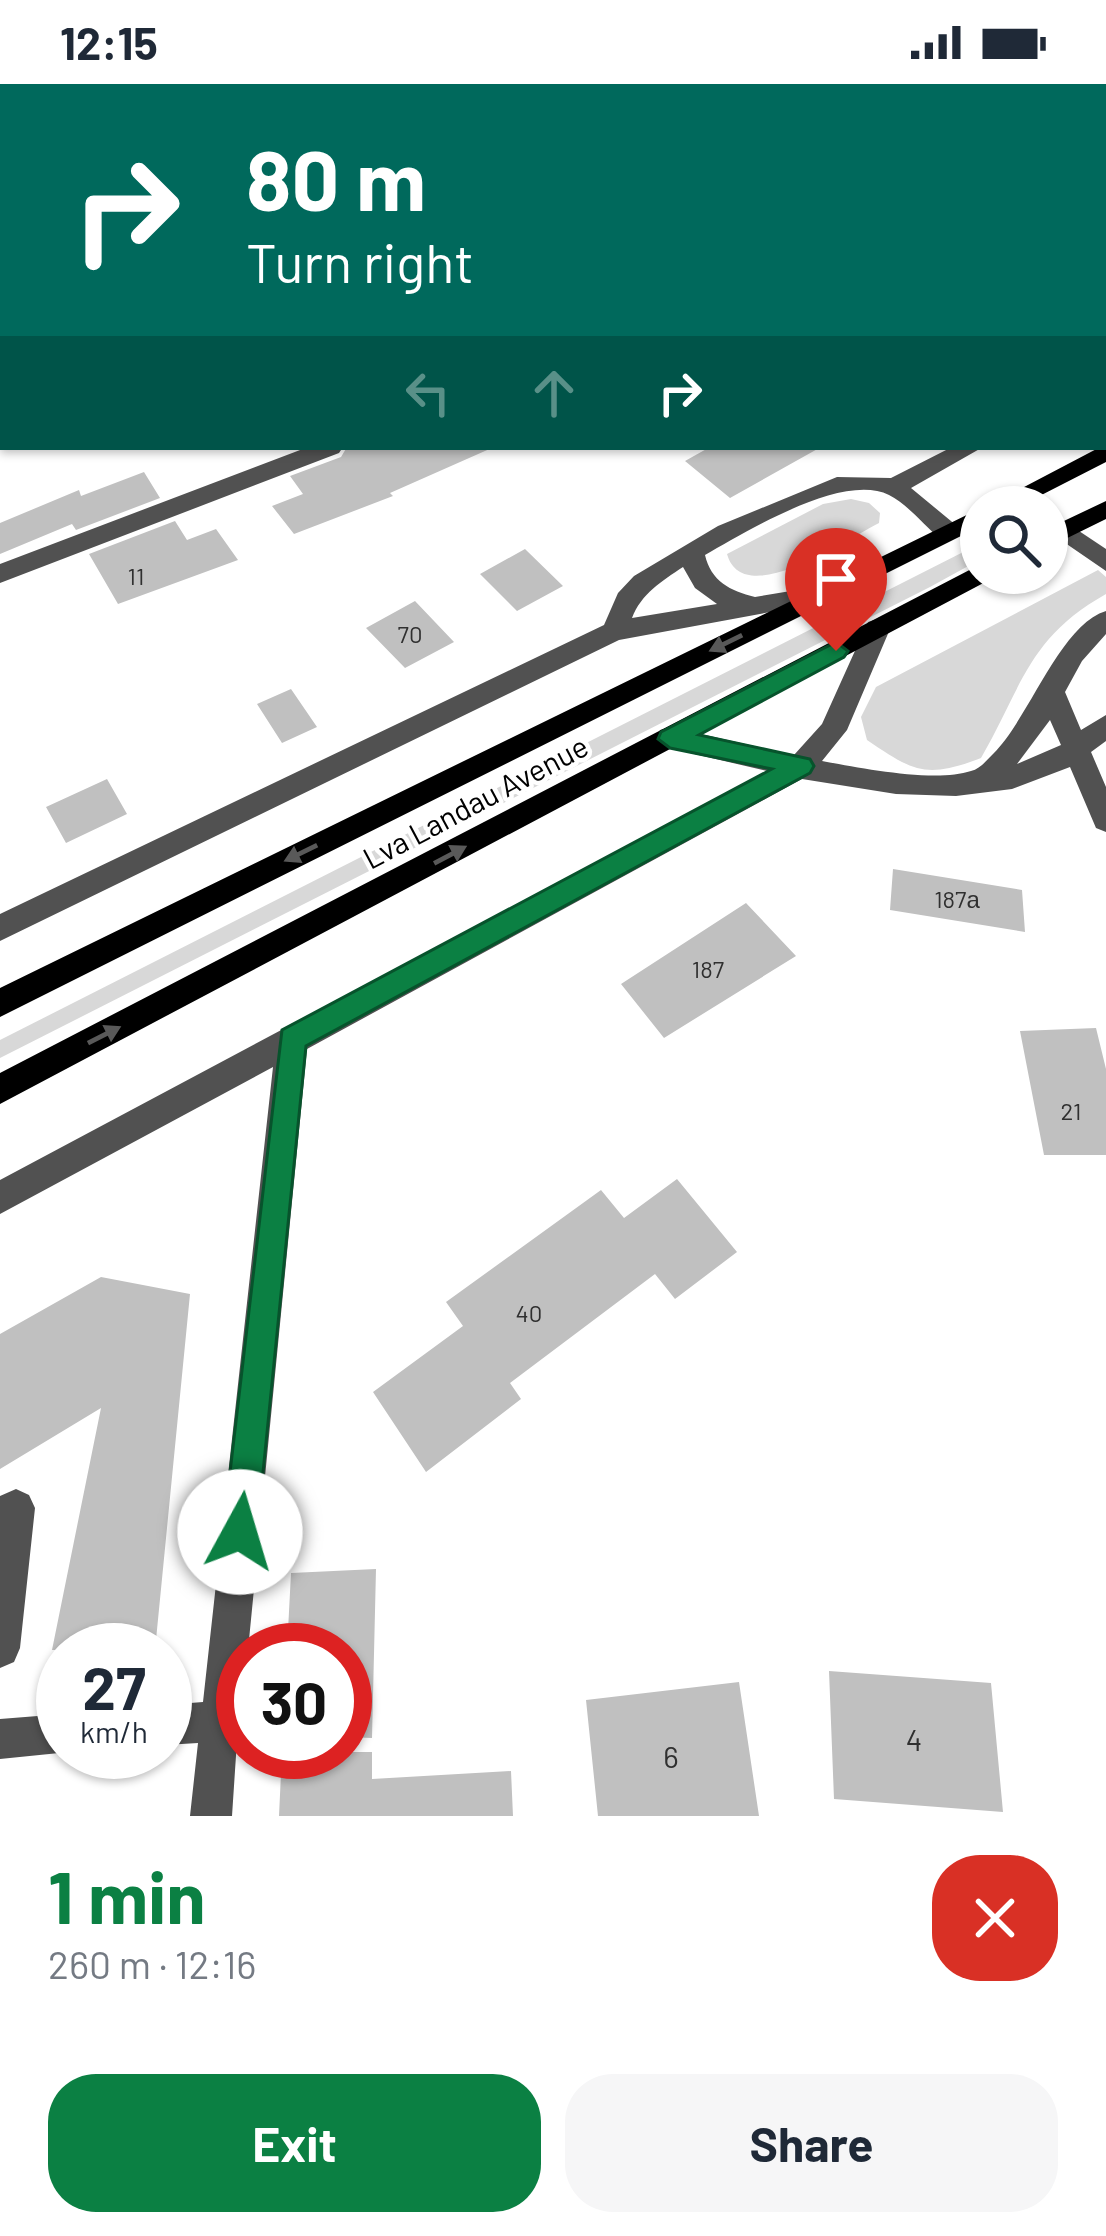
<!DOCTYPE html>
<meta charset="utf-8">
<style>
:root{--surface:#fff;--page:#f6f6f7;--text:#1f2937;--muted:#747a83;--accent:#0b8043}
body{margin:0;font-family:Barlow,sans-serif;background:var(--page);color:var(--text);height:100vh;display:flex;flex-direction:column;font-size:45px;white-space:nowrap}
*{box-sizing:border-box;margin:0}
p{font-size:39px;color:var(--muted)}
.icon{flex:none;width:66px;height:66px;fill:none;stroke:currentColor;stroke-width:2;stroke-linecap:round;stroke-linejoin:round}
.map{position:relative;height:1732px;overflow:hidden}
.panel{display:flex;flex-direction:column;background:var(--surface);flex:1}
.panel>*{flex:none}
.banner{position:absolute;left:0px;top:0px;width:1107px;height:366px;box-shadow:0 3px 9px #0004;background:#00695c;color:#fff;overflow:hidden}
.fabs{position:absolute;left:960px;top:402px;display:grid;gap:24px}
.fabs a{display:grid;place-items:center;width:108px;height:108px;border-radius:50%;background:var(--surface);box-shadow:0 3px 9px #0004;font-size:60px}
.speed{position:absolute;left:36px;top:1539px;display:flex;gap:24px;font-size:60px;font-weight:700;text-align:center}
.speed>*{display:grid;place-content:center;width:156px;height:156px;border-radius:50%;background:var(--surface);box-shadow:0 3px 9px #0004;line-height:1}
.speed small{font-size:30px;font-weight:400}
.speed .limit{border:18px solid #d22;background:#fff;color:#111}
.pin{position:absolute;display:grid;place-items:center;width:102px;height:102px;color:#fff;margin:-123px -51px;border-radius:50% 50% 50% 0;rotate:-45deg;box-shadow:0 0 12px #0007}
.pin .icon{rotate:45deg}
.me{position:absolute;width:132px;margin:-66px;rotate:6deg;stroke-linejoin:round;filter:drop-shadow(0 0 9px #0008)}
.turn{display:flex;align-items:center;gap:42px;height:252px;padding:0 48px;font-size:54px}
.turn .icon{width:156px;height:156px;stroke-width:2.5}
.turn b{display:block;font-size:84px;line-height:102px}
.lanes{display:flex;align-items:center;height:114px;padding:0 48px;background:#0003;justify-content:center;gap:60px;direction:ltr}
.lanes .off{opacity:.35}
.round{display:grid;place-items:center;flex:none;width:126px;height:126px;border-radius:48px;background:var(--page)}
.headline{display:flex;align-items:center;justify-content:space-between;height:204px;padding:0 48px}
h1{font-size:72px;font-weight:700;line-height:90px;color:var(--accent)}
.button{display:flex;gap:24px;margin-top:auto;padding:24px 48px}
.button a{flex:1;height:138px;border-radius:48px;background:var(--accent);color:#fff;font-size:48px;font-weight:700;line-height:138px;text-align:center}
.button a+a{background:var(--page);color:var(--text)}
.status{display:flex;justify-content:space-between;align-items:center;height:84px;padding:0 60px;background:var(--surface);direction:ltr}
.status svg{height:33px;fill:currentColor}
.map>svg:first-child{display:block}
.green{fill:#d8d8d8}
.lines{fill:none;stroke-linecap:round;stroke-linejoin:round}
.river{fill:#9f9f9f;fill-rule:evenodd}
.building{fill:#c0c0c0}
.minor{fill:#515151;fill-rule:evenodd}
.major{fill:#000;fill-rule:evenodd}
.oneway{fill:#595959}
.route{fill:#0b8043;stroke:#07532c;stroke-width:3}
.labels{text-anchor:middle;stroke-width:9;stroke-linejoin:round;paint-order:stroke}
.number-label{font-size:24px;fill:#303030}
.street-label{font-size:30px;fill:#000;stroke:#fff}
.near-number-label{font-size:30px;fill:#303030}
</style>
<div class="status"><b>12:15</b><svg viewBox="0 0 49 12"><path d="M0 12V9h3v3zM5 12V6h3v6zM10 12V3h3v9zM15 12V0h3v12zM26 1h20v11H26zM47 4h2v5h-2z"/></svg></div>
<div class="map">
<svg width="1106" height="1732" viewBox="0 0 1106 1732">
<rect width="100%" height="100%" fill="#fff"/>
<path class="green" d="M236 0H909L915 3H238Z
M851 415 869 419 880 429 879 439C845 456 743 527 727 470L823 420Z
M981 459V475L930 503 0 974V956Z
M1098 486 1106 493V510C1028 554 1023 601 981 674 926 695 914 688 867 656L861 633 876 603Z"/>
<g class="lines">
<path class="river" d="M253 0H295L297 3H255Z
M1104 268H1106V301H1104Z"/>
</g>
<path class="building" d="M347 363H494L390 409 393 412 294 450 272 422 303 410 290 392 341 373Z
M710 363H821L730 414 685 377Z
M144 388 160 414 76 446 72 440 0 470V439L79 406 81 412Z
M175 437 187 456 216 445 238 476 118 520 89 470Z
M525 465 563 502 517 527 480 490Z
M415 517 454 558 405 584 366 544Z
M291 605 317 643 282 659 257 620Z
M107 695 127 730 66 759 46 723Z
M893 785 1022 806 1025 848 890 826Z
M746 819 796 872 664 954 621 900Z
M1096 944 1106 985V1071H1044L1020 947Z
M677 1095 737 1168 675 1215 655 1190 510 1299 521 1315 426 1388 373 1308 463 1242 446 1218 601 1106 624 1134Z
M101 1193 190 1210 155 1566H52L101 1324 0 1385V1250Z
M376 1485 372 1654 345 1653V1566H287L291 1489Z
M829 1587 991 1599 1003 1728 834 1715Z
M739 1598 759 1732H598L586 1616Z
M282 1668H372V1695L511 1687 513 1732H279Z"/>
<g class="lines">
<path class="minor" d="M122 0H140L142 3H124Z
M0 80H3V92H0Z
M3 240V254L0 255V241Z
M1104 285H1106L1104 300Z
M308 363H343L339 369 0 499V480Z
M952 363H983L911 404 957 442V454H939C924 441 907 420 889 411 842 388 746 448 705 471 711 497 730 507 755 513L821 502 834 511 830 517 619 556 0 857V830L604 541 618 509 634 492 718 442 837 393 891 394ZM683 483 695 504 717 520 632 534C641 510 662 497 683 483Z
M1064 437 1106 465V487L1055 452V440Z
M1106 527V550L1082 577 1065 608 1081 646 1106 631V657L1091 668 1106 703V748L1096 744 1070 683 1012 705 956 712 896 710 802 695 307 965 248 1566H243L232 1732H190L198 1659 165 1661V1621L203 1618 273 983 0 1130V1096L767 687 660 662 656 654 660 646 670 643 794 671 822 640 868 538 877 535 890 545 847 646 822 677C860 684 935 699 971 687 980 685 986 677 993 670 1030 633 1060 541 1106 527ZM1050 636 1061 661 1017 680Z
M16 1405 29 1411 35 1424 20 1564 14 1578 0 1584V1412Z
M63 1630V1668H69L0 1675V1635Z"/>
<path class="major" d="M1106 360V378L1018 423H986Z
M1106 417V435L1047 464V445Z
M981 424V442L0 933V904Z
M981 480V489H994L991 495 0 1020V989Z"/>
</g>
<defs><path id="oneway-solid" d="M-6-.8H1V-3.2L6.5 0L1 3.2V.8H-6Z" transform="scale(3)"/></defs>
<g class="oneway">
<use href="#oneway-solid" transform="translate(726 559) rotate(154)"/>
<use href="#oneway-solid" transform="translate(301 769) rotate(154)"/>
<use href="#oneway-solid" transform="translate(450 771) rotate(-28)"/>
<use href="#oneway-solid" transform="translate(104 951) rotate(-27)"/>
</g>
<path class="route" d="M836 558 848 567 844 573 699 651 810 675 814 682 810 689 306 962 257 1448 252 1460 240 1465 228 1460 223 1448 282 946 772 685 670 664 658 655 661 648Z"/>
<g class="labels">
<g class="number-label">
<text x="136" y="501">11</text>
<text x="410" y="559">70</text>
<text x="957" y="824">187а</text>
<text x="708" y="894">187</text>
<text x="1071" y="1036">21</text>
<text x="529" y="1238">40</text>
</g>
<g class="street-label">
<text transform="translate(476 719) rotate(-28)" y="10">Lva Landau Avenue</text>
</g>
<g class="near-number-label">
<text x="914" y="1667">4</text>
<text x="671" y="1684">6</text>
</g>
</g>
</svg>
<div class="fabs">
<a><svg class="icon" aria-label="search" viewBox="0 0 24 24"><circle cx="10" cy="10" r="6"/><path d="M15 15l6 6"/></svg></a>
</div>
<div class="speed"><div>27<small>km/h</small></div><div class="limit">30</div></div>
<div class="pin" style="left:836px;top:567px;background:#d93025"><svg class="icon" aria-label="arrive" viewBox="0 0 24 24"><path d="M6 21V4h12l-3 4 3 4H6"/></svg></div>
<svg class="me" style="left:240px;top:1448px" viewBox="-20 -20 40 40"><circle r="19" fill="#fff"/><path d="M0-13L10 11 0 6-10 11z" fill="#0b8043"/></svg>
<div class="banner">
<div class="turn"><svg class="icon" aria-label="right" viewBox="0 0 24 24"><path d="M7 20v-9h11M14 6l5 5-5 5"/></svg><div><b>80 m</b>Turn right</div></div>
<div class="lanes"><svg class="icon off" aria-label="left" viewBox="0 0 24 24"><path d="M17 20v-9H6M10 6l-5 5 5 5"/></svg><svg class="icon off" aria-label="ahead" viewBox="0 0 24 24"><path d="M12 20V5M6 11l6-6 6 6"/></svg><svg class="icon" aria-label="right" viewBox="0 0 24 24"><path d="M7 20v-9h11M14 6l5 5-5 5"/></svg></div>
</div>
</div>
<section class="panel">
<div class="headline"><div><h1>1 min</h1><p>260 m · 12:16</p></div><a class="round" style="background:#d93025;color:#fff"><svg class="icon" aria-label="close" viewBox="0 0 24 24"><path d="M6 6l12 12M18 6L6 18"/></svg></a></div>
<div class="button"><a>Exit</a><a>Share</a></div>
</section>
